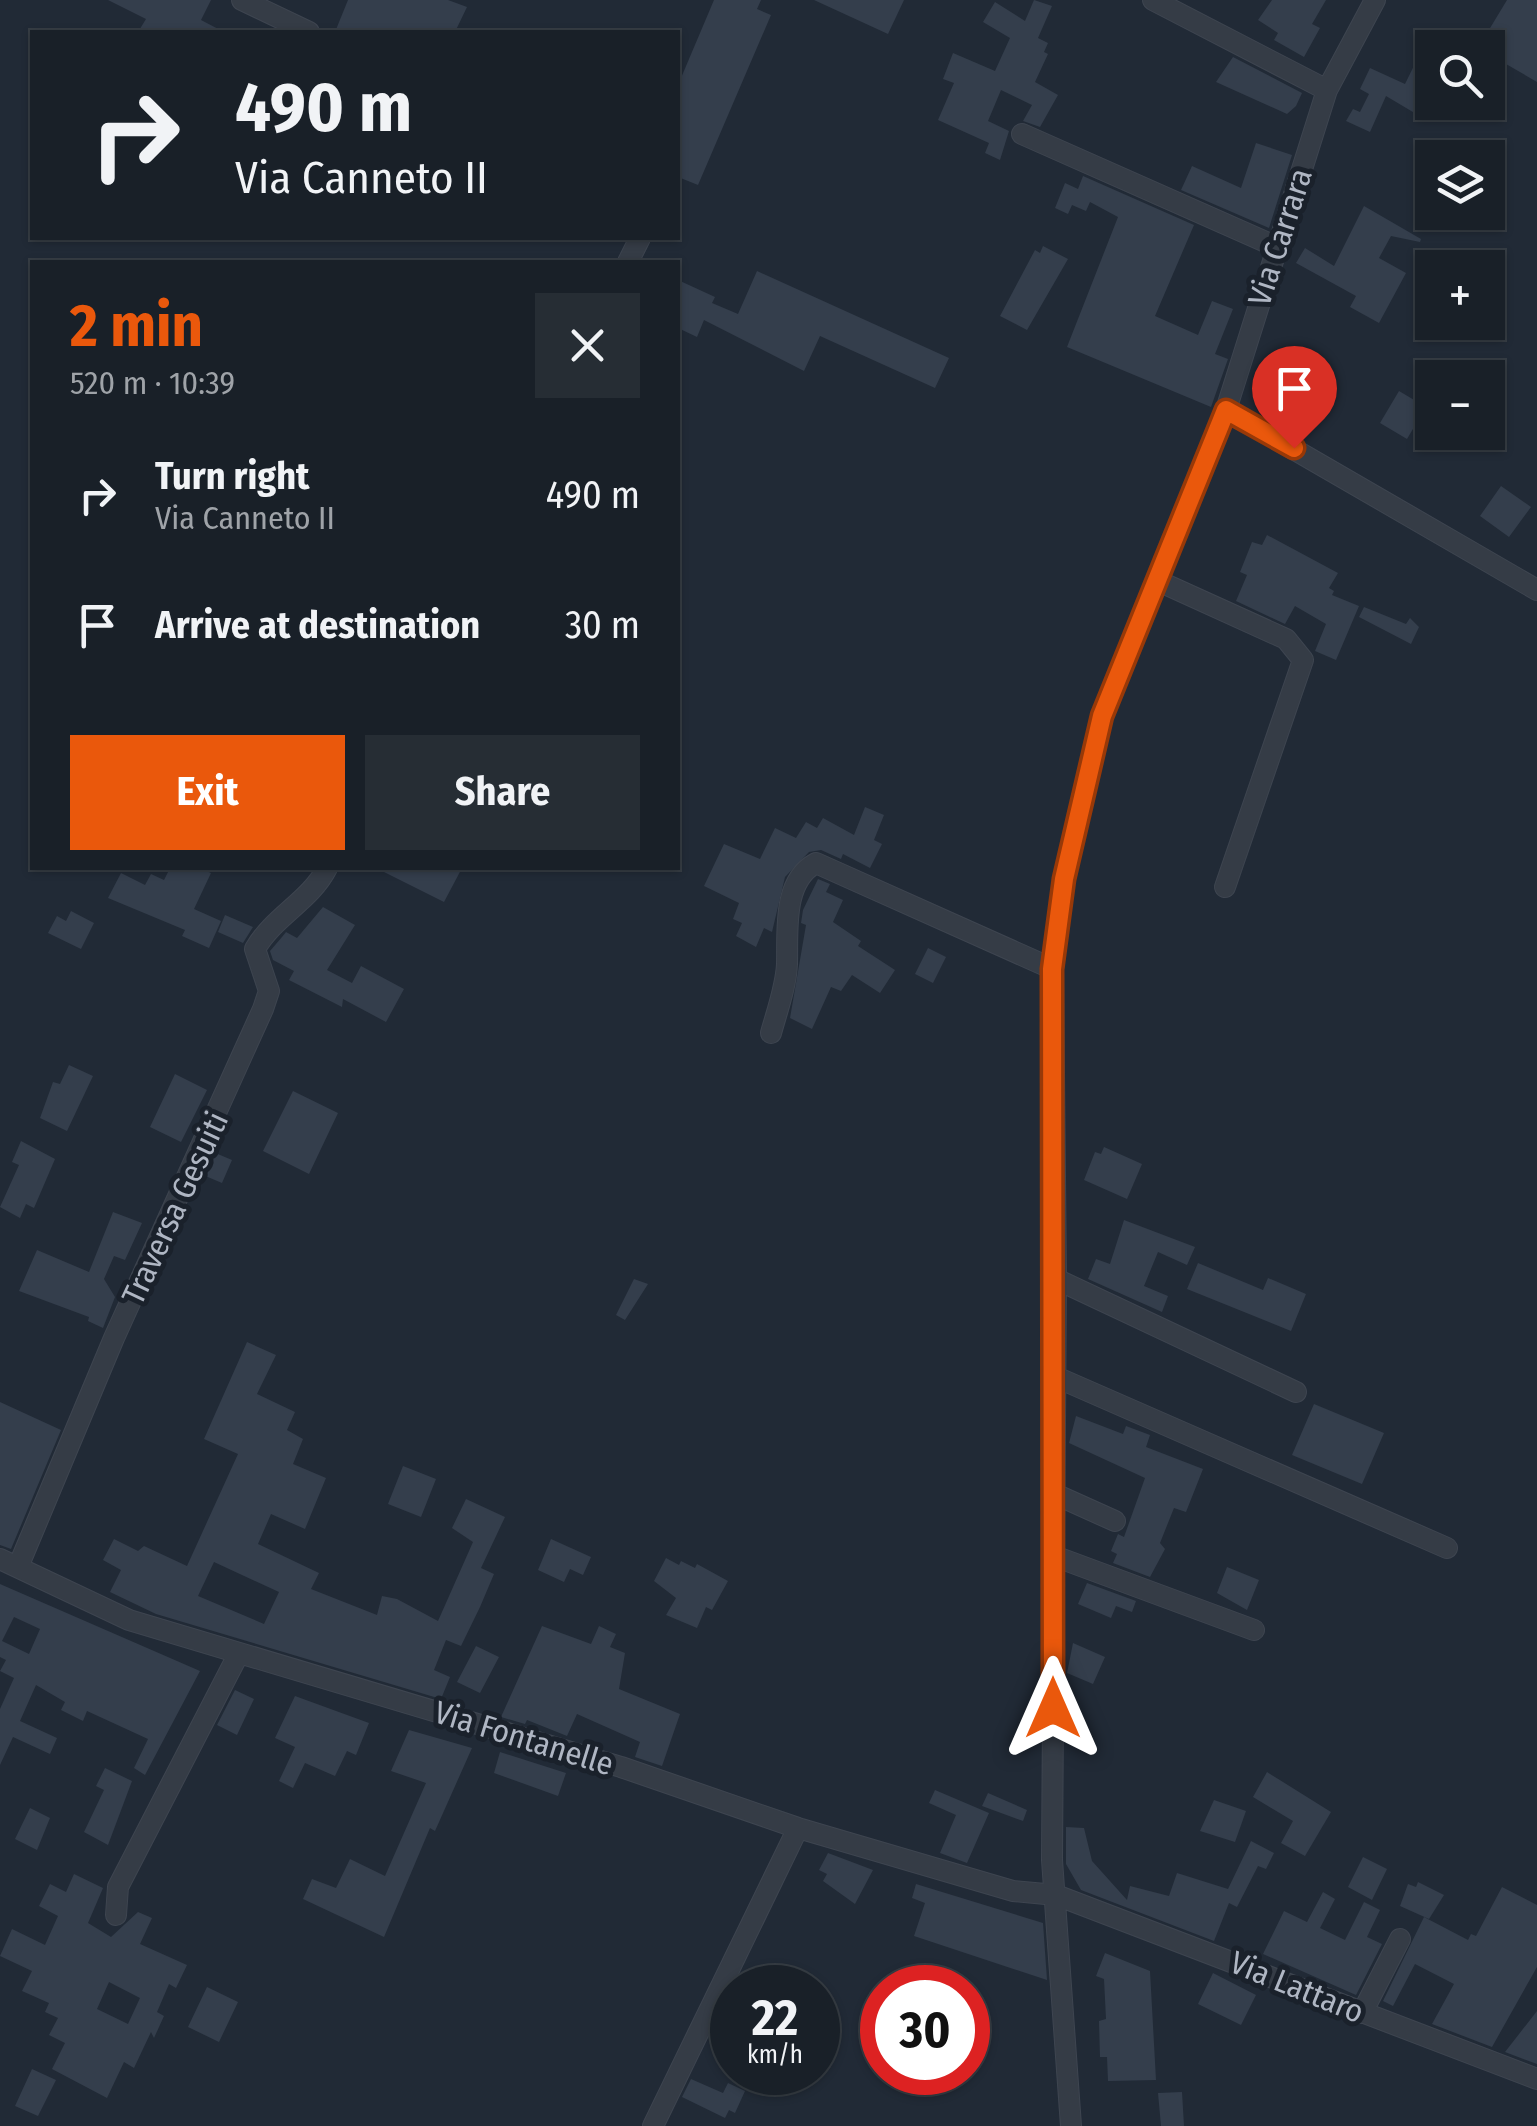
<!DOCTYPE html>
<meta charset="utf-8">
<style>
:root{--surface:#192028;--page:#262d34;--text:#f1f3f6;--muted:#9fa3a8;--line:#373e45;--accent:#ea580c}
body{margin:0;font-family:"Fira Sans Condensed",sans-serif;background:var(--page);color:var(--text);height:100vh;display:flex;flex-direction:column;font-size:38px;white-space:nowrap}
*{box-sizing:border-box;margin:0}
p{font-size:32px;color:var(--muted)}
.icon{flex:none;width:55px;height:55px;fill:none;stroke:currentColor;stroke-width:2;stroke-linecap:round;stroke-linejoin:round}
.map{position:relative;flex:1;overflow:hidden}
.side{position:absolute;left:30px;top:260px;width:650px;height:610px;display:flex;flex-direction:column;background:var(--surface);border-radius:0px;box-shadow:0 2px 8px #0004,0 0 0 2px var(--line)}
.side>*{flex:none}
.top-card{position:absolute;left:30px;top:30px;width:650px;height:210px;border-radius:0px;box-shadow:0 2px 8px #0004,0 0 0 2px var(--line);background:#192028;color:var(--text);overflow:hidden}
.tools{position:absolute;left:1415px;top:30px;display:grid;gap:20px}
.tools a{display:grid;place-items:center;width:90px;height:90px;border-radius:0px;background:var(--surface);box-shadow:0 2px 8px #0004,0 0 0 2px var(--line);font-size:50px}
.speed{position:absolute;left:710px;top:1965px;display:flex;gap:20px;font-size:50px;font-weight:700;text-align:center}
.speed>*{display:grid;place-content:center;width:130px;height:130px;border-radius:50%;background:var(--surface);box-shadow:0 2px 8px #0004,0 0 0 2px var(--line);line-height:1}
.speed small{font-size:25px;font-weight:400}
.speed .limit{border:15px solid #d22;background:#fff;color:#111}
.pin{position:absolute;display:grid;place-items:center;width:85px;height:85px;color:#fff;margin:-102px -42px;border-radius:50% 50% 50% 0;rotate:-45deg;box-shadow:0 0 10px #0007}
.pin .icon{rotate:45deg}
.me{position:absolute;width:110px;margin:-55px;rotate:0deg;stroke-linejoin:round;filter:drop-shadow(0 0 8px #0008)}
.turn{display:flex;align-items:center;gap:35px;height:210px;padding:0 40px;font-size:45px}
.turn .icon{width:130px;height:130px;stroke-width:2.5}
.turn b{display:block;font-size:70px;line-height:85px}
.round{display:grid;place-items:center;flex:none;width:105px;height:105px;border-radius:0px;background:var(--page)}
.summary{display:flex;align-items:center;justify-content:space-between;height:170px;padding:0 40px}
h1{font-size:60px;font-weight:700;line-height:75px;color:var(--accent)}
.cta{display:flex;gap:20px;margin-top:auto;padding:20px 40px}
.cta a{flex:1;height:115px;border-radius:0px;background:var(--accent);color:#fff;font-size:40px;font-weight:700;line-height:115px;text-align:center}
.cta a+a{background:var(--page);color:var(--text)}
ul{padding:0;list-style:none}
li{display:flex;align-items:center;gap:30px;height:130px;padding:0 40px}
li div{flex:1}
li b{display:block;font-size:38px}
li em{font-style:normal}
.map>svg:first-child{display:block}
.building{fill:#343e4c;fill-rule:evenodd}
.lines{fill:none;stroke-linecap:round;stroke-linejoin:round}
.minor-casing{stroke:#3e4550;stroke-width:22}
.minor{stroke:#353c46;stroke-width:20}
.route-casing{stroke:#983908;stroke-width:25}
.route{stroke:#ea580c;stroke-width:18}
.labels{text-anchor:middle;stroke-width:10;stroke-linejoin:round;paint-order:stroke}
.street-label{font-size:32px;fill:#afb6c3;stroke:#1a212b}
</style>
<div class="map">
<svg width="1537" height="2126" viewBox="0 0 1537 2126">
<rect width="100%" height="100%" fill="#212a36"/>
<path class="building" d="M108 0H211L201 20 224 32H138L146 19Z
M348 0H448L467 7 455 32H335Z
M714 0H761L757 9 771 15 698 185 678 177V85Z
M814 0H904L888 34Z
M1034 0 1052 6 1038 38 1048 43 1044 52 1048 54 1035 82 1058 95 1040 127 1023 121 1032 105 1001 90 988 121 1009 131 1000 160 985 153 989 143 938 120 954 83 943 79 953 53 995 71 1010 38 983 22 995 2 1025 21Z
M1272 0H1326L1312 24 1320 28 1304 57 1274 40 1278 33 1258 20Z
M1507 0H1537V82L1506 64 1488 100V48H1478Z
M1432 29V102H1437L1428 121 1386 96 1370 132 1346 121 1353 109 1360 112 1369 94 1360 89 1370 68 1405 84Z
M1233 57 1302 93 1296 106 1287 114 1216 82Z
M1256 143 1292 155 1269 228 1181 190 1192 166 1241 188Z
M1083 176 1194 225 1155 316 1198 335 1212 301 1233 309 1215 354 1228 359 1211 407 1067 347 1118 217 1090 202 1086 211 1072 205 1068 214 1055 208 1065 183 1078 189Z
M1364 206 1421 239 1420 242 1391 236 1379 258 1406 273 1379 323 1350 307 1356 296 1296 263 1305 248 1334 266Z
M1043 246 1068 259 1027 330 1000 316 1035 250 1040 253Z
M757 271 949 358 935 388 820 336 804 371 704 320 697 337 678 328V280L715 297 712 303 738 314Z
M1399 391 1426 407 1407 439 1380 423Z
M1501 486 1531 507 1509 537 1480 516Z
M1267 535 1338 573 1329 588 1334 591 1332 595 1359 606 1336 660 1315 651 1326 624 1295 606 1285 624 1236 601 1247 575 1240 572 1252 542 1262 545Z
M1364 607 1406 624 1410 618 1419 627 1411 644 1359 617Z
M865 807 884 815 874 840 882 844 870 868 843 854 841 859 821 850 809 852 785 877 772 932 764 928 756 947 736 936 742 923 733 919 739 903 704 886 724 844 760 859 775 828 796 838 806 822 817 828 823 818 854 835Z
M170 868H200L211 873 194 909 221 921 209 948 182 936 185 930 108 898 121 873 145 885 151 874 164 880Z
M376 868H462L444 902Z
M818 879 830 884 826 892 843 900 833 922 861 941 858 946 895 970 880 993 852 975 841 991 831 987 812 1029 790 1018 806 925 801 923 803 910Z
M323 907 355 925 327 970 352 983 361 966 404 989 386 1022 343 999 342 1007 289 980 294 971 273 960 270 951 282 937 286 932 297 938Z
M71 911 94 923 81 949 48 933 57 916 66 921Z
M225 915 253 927 243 943 218 932Z
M928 948 946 957 933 983 915 974Z
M69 1065 93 1076 67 1131 40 1118 53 1082 60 1084Z
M175 1074 207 1090 181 1142 150 1127Z
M293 1091 338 1113 309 1174 263 1151Z
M21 1141 55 1159 34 1208 26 1204 20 1218 0 1207 19 1165 12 1162Z
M1104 1147 1142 1164 1127 1199 1084 1180 1095 1152 1101 1154Z
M213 1152 232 1160 222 1183 203 1175Z
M113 1212 142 1223 125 1260 114 1256 104 1279 115 1297 103 1328 88 1321 89 1317 19 1291 37 1250 89 1272Z
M1124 1220 1195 1247 1187 1265 1158 1252 1144 1286 1168 1296 1162 1312 1088 1279 1096 1259 1110 1264Z
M1198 1263 1263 1290 1268 1278 1306 1294 1291 1331 1187 1289Z
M634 1279 648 1284 625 1320 616 1315Z
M247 1342 276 1355 257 1394 295 1412 287 1430 303 1439 293 1464 326 1478 305 1529 271 1514 258 1544 319 1573 311 1589 377 1615 382 1596 397 1599 438 1621 473 1542 452 1528 466 1499 505 1517 481 1568 494 1574 480 1607 461 1646 446 1640 434 1670 450 1677 441 1699 156 1614 110 1592 121 1570 103 1560 114 1539 138 1551 144 1546 187 1566 238 1454 204 1439ZM214 1562 279 1592 264 1624 198 1596Z
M0 1402 61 1430 11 1549 0 1545Z
M1314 1404 1384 1433 1362 1484 1292 1455Z
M1076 1416 1123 1434 1126 1426 1150 1435 1146 1447 1203 1469 1186 1512 1174 1508 1160 1543 1165 1549 1150 1577 1113 1563 1117 1554 1111 1551 1118 1534 1124 1537 1145 1478 1069 1443Z
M403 1466 436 1479 421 1517 388 1504Z
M551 1539 591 1557 583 1575 570 1569 564 1582 538 1570Z
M666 1558 679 1565 681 1561 695 1568 697 1564 728 1581 712 1610 706 1607 697 1628 666 1615 676 1598 654 1581Z
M1227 1567 1259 1580 1247 1610 1217 1593Z
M1087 1583 1136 1601 1132 1612 1116 1606 1111 1618 1078 1604Z
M0 1584 200 1671 145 1775 134 1768 148 1739 87 1711 83 1721 61 1710 65 1702 36 1685 20 1721 57 1738 50 1754 13 1737 0 1765V1709L14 1678 0 1671 6 1660 0 1657ZM14 1617 40 1629 29 1654 2 1641Z
M542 1626 591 1644 599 1626 616 1634 610 1647 625 1653 619 1689 680 1714 662 1766 635 1757 640 1742 577 1714 567 1736 527 1720 525 1724 501 1717Z
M1073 1643 1105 1657 1093 1684 1067 1673Z
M476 1646 499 1657 480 1693 457 1682Z
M235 1690 254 1699 237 1735 217 1725Z
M295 1696 369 1723 356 1755 347 1751 335 1776 305 1763 293 1788 279 1781 295 1747 275 1738Z
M409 1730 472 1748 435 1831 430 1828 384 1937 303 1899 312 1879 336 1888 350 1859 385 1876 426 1783 391 1771Z
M500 1752 566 1773 558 1796 494 1773Z
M105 1768 132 1781 108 1845 84 1832 104 1790 96 1786Z
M1267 1772 1331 1812 1305 1856 1281 1843 1293 1821 1253 1797Z
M935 1790 989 1813 967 1863 940 1853 956 1815 929 1803Z
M988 1793 1027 1810 1023 1821 982 1806Z
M1214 1800 1246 1811 1235 1842 1200 1831Z
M30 1808 50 1818 37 1850 15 1839Z
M1066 1827 1084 1828 1092 1861 1127 1900 1130 1886 1169 1896 1177 1873 1228 1889 1251 1841 1274 1853 1266 1869 1258 1866 1237 1907 1229 1903 1214 1941 1081 1890 1066 1864Z
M828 1853 873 1870 855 1904 823 1881 827 1874 819 1870Z
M1363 1857 1387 1869 1372 1900 1348 1887Z
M74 1874 103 1888 88 1923 111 1937 138 1912 152 1918 140 1944 187 1965 176 1988 169 1984 157 2012 164 2016 154 2038 151 2032 134 2068 124 2062 107 2098 52 2069 65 2043 49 2035 58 2018 45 2012 49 2003 22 1991 32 1971 0 1956 12 1929 45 1945 58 1916 39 1906 50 1884 66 1892ZM109 1982 140 1998 128 2024 97 2009Z
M1418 1882 1444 1895 1429 1919 1400 1906 1408 1884 1416 1887Z
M916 1884 1043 1923 1047 1980 914 1936 925 1903 912 1898Z
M1502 1887 1537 1905V1967L1492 2047 1432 2024 1454 1984 1415 1964 1393 2006 1383 2001 1424 1917 1468 1940 1471 1934 1476 1936Z
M1323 1892 1335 1899 1320 1928 1345 1940 1364 1902 1380 1910 1367 1937 1382 1944 1356 1995 1263 1954 1284 1911 1307 1922Z
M1105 1953 1150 1971 1156 2080 1108 2081 1107 2057H1100L1099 2021 1106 2019 1104 1979 1096 1976Z
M1213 1973 1256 1995 1241 2025 1198 2004Z
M207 1987 238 2002 219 2042 188 2027Z
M1537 2011V2064L1505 2052Z
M32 2069 56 2080 38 2116 15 2106Z
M691 2079 723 2093 728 2083 745 2091 735 2113 729 2110 725 2118 682 2097Z
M1182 2092 1184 2126H1161L1158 2093Z"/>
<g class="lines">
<defs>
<path id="minor" d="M242 0 309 32
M1153 0 1327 90
M1022 134 1277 247
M628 262 640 238
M1226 410 1537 590
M1156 580 1286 639 1303 660 1225 887
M771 1033C777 1011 786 987 787 964 788 932 782 881 816 863L1053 969
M1056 1279 1296 1392
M1056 1377 1447 1548
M1055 1494 1115 1521
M1054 1556 1254 1630
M0 1559 129 1620 621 1767 798 1828 1013 1891 1056 1895 1537 2079
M18 1567 114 1338 263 1009 269 991 255 949C274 916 310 901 327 868
M116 1915 118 1887 239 1653
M1362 2013 1400 1939
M653 2126 798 1828
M1071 2126 1052 1860 1056 1279 1053 969 1064 879 1102 716 1226 410 1327 90 1375 0"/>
</defs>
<use href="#minor" class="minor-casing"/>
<use href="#minor" class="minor"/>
</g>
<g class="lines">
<defs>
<path id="route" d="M1053 1708 1052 969 1064 879 1102 716 1226 410 1294 448"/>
</defs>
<use href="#route" class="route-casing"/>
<use href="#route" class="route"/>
</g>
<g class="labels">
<g class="street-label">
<text transform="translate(1280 237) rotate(-72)" y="11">Via Carrara</text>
<text transform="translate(175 1208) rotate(-65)" y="11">Traversa Gesuiti</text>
<text transform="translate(524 1738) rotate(17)" y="11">Via Fontanelle</text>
<text transform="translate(1297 1987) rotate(22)" y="11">Via Lattaro</text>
</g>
</g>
</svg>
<div class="tools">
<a><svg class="icon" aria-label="search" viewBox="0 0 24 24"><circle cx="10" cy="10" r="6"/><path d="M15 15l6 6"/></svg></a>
<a><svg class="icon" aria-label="layers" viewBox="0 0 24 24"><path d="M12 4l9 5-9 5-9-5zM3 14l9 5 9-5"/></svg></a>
<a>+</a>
<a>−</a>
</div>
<div class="speed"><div>22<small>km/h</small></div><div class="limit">30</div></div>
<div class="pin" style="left:1294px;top:448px;background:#d93025"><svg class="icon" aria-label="arrive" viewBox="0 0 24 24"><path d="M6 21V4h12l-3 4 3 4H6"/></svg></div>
<svg class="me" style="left:1053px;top:1708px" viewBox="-20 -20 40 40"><path d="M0-17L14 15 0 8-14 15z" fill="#ea580c" stroke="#fff" stroke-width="4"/></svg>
<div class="top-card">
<div class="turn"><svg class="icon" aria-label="right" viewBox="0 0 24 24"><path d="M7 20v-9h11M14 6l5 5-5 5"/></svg><div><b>490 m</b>Via Canneto II</div></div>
</div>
<section class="side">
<div class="summary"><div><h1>2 min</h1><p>520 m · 10:39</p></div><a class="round"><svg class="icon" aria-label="close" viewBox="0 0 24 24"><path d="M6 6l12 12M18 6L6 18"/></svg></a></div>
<ul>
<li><svg class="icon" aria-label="right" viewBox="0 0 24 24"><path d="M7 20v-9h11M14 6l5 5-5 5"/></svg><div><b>Turn right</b><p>Via Canneto II</p></div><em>490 m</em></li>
<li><svg class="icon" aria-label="arrive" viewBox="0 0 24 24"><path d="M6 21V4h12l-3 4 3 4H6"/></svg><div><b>Arrive at destination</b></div><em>30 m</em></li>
</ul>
<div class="cta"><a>Exit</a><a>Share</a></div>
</section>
</div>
